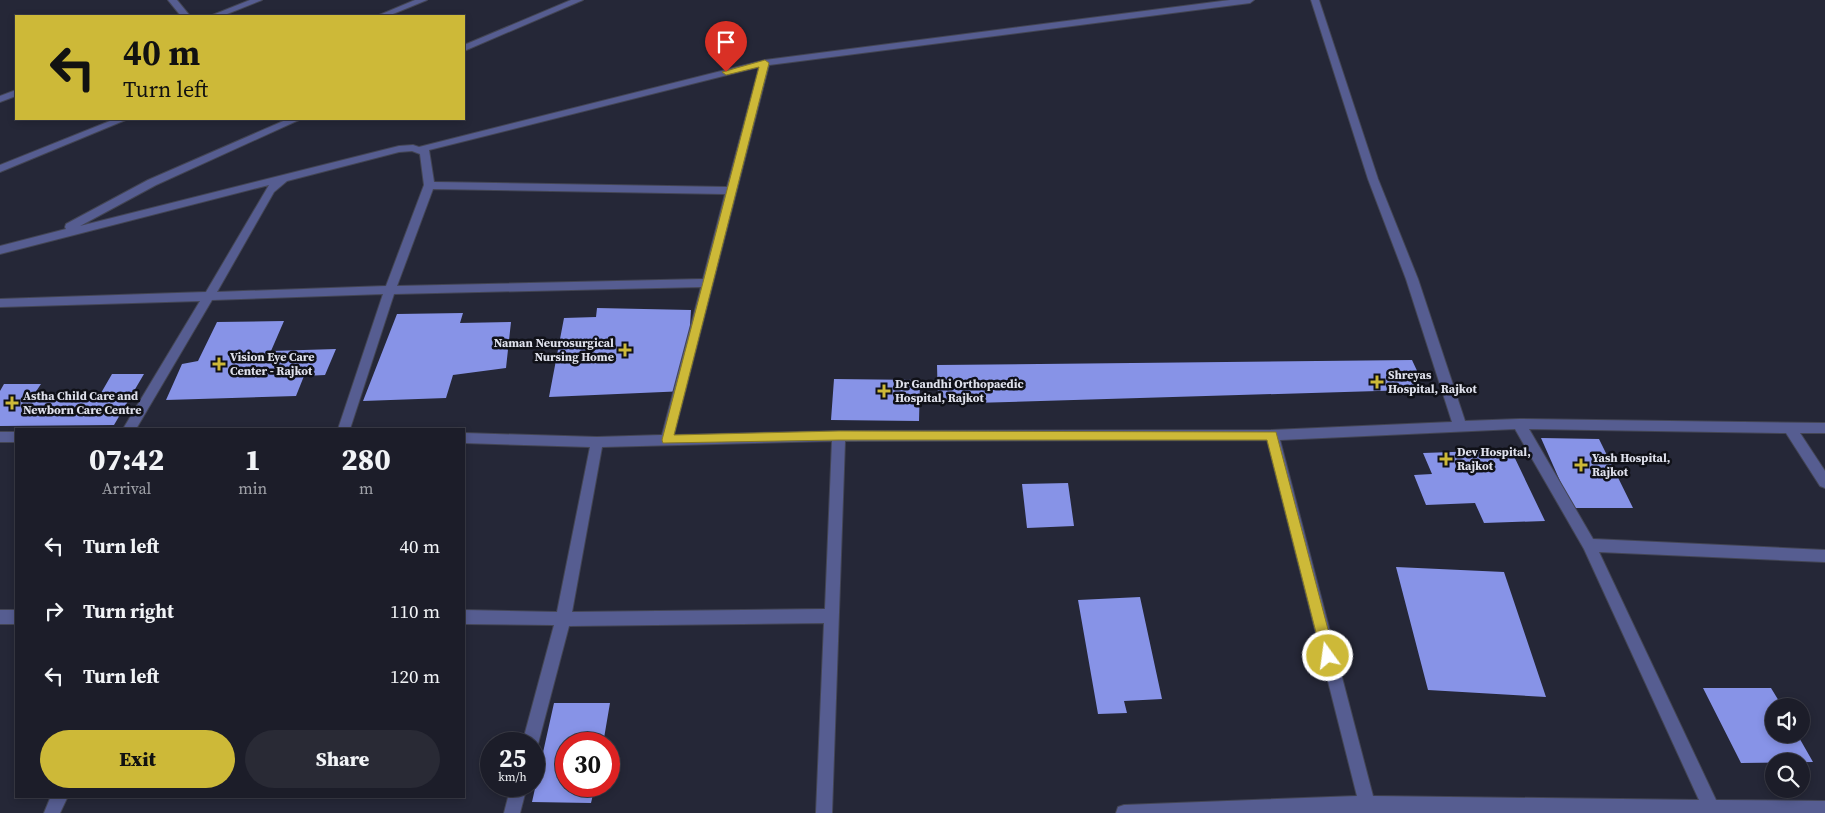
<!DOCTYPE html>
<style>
:root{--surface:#1c1d29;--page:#292a35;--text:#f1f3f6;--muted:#a0a2a8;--line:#3a3b46;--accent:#cdb938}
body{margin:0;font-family:"Source Serif 4",serif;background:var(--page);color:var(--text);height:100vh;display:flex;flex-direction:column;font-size:19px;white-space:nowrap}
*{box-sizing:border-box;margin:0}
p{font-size:16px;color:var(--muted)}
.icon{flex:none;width:28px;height:28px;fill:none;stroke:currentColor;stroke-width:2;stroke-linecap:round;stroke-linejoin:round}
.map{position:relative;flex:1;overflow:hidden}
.sheet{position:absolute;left:15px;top:428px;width:450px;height:370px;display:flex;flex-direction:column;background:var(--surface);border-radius:0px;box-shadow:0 2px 8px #0003,0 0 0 1px var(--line)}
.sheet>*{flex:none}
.hud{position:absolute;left:15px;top:15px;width:450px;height:105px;border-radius:0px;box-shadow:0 2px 8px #0003,0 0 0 1px var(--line);background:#cdb938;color:#111;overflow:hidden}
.tools{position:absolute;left:1765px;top:698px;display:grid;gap:10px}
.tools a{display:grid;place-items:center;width:45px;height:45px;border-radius:50%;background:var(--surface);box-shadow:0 2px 8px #0003,0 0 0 1px var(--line);font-size:25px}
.speed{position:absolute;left:480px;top:732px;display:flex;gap:10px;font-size:25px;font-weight:700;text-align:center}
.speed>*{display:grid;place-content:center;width:65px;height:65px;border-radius:50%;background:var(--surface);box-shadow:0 2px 8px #0003,0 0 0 1px var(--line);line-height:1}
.speed small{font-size:12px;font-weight:400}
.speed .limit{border:8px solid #d22;background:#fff;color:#111}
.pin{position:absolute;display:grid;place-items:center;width:42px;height:42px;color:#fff;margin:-51px -21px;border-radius:50% 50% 50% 0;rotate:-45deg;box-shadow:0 0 5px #0007}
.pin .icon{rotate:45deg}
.me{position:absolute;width:55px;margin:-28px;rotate:346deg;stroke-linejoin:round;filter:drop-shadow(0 0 4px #0008)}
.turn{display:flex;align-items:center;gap:18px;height:105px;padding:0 25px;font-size:22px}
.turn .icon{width:65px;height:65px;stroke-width:2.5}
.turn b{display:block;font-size:35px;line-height:42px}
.eta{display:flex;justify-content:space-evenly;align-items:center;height:85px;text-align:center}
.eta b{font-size:30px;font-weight:800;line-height:35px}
.button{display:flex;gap:10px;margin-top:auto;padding:10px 25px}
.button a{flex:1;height:58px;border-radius:30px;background:var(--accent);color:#111;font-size:20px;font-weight:800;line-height:58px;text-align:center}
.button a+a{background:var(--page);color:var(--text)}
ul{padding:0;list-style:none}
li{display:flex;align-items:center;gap:15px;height:65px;padding:0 25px}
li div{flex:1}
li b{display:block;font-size:19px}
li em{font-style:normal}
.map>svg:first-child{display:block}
.building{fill:#8793e7}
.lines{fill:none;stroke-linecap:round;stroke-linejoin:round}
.minor-casing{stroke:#434554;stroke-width:2}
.minor{fill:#565d91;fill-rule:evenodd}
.route{fill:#cdb938;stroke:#857824}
.poi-dot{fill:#cdb938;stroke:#101118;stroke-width:2}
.labels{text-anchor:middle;stroke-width:5;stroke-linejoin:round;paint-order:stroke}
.poi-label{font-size:12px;font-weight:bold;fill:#dfe1ec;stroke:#101118;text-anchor:start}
</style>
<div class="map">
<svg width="1825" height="813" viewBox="0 0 1825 813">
<rect width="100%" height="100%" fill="#252737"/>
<path class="building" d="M597 308 691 310 686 391 549 397 564 318 596 317Z
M463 313 460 323 511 322 506 368 453 375 446 398 363 401 397 314Z
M284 321 271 351 336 349 325 375 304 376 296 396 166 400 182 364 198 361 217 322Z
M1412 360 1419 375 1411 390 938 404 937 365Z
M112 374H144L114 425 0 426V391L4 384H41L35 393H101Z
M834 379 920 380 919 421 831 420Z
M1541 438 1599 439 1633 508H1572Z
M1511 450 1545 521 1484 523 1475 503 1426 505 1414 475 1432 474 1423 453Z
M1068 483 1074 526 1027 528 1022 484Z
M1396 567 1504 572 1546 697 1428 690Z
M1140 597 1162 699 1124 701 1127 713 1098 714 1078 600Z
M1703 688H1771L1782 706H1774V734H1797L1813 762 1741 763Z
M554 703H610L603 744H566V786H595L591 803 532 802Z"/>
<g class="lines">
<defs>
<path id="minor" d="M168 0H177L190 16H181Z
M250 0H262L222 16H210Z
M415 0H427L388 16H377Z
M571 0H583L464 51V45Z
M1230 0H1254L1250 3 769 65 674 435 839 431 1272 430 1452 422 1406 279 1368 179 1311 0H1319L1378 179 1418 279 1465 421 1519 419 1825 423V433H1800L1825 471V488L1820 486 1786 433 1529 429 1593 539 1825 550V562L1599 552 1716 800 1825 801V813H1116L1118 807 1124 805 1357 796 1267 440 845 441 832 813H816L824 623 569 626 538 744 534 750V744H522L554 625 464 624V610L557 612 590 447 464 443V433L597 437 662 435 701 287 394 294 350 429H338L383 294 212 300 136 429H123L200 301 0 307V299L206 292 269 185 0 254V246L66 229 65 227 66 224 148 180 288 119H301L156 185 80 226 399 146 413 145 419 147 765 60ZM759 67 727 187 434 182 429 150ZM412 151 420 154 424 185 386 286 217 292 274 192 287 181 399 152ZM433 189 725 194 703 279 397 286ZM1515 429 1584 549 1699 800 1373 796 1280 440ZM832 441 825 609 572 612 602 447Z
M16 90V96L0 102V96Z
M115 119H128L0 172V165Z
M0 432H16V442H0Z
M0 610H16V624H0Z
M511 786H527L520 813H504Z
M51 796H68L60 813H44Z"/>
</defs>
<use href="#minor" class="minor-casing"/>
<use href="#minor" class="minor"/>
</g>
<path class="route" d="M765 60 769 63 674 435 839 431 1276 432 1335 656 1333 661 1328 663 1324 661 1322 656 1267 440H839L663 443 662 440 759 67 726 75 722 72Z"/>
<g class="poi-dot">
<path d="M622.5 342.5h5v5h5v5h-5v5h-5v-5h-5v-5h5z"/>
<path d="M216.5 356.5h5v5h5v5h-5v5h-5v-5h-5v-5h5z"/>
<path d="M1374.5 374.5h5v5h5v5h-5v5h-5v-5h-5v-5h5z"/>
<path d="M881.5 383.5h5v5h5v5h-5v5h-5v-5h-5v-5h5z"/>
<path d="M9.5 395.5h5v5h5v5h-5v5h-5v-5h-5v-5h5z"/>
<path d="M1443.5 451.5h5v5h5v5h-5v5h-5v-5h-5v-5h5z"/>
<path d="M1578.5 457.5h5v5h5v5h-5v5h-5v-5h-5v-5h5z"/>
</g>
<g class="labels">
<g class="poi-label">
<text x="614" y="347" text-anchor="end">Naman Neurosurgical<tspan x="614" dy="14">Nursing Home</tspan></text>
<text x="230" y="361">Vision Eye Care<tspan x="230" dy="14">Center - Rajkot</tspan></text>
<text x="1388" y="379">Shreyas<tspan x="1388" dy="14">Hospital, Rajkot</tspan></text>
<text x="895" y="388">Dr Gandhi Orthopaedic<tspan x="895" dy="14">Hospital, Rajkot</tspan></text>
<text x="23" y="400">Astha Child Care and<tspan x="23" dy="14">Newborn Care Centre</tspan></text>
<text x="1457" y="456">Dev Hospital,<tspan x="1457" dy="14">Rajkot</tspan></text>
<text x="1592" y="462">Yash Hospital,<tspan x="1592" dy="14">Rajkot</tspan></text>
</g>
</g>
</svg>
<div class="tools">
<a><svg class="icon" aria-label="sound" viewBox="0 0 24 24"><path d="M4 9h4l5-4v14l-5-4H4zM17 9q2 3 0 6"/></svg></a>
<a><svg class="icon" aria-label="search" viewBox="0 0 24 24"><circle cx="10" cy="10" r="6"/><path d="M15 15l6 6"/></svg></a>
</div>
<div class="speed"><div>25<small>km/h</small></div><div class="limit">30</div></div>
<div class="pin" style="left:726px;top:72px;background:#d93025"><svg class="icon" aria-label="arrive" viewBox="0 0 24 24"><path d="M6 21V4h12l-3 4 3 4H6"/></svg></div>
<svg class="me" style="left:1328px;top:656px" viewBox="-20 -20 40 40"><circle r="17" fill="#cdb938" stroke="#fff" stroke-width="3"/><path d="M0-11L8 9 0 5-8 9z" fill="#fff"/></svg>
<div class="hud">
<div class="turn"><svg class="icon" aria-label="left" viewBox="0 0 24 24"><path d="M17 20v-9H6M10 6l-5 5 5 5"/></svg><div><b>40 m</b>Turn left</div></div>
</div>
<section class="sheet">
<div class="eta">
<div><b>07:42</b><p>Arrival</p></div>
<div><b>1</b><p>min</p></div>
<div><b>280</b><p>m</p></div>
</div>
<ul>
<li><svg class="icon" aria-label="left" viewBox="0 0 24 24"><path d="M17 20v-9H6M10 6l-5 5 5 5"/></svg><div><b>Turn left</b></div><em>40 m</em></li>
<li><svg class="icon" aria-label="right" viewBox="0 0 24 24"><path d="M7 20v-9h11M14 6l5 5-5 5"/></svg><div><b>Turn right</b></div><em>110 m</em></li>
<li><svg class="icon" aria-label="left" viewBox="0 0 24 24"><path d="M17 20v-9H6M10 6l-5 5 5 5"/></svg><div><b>Turn left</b></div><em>120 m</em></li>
</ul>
<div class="button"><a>Exit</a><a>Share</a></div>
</section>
</div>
